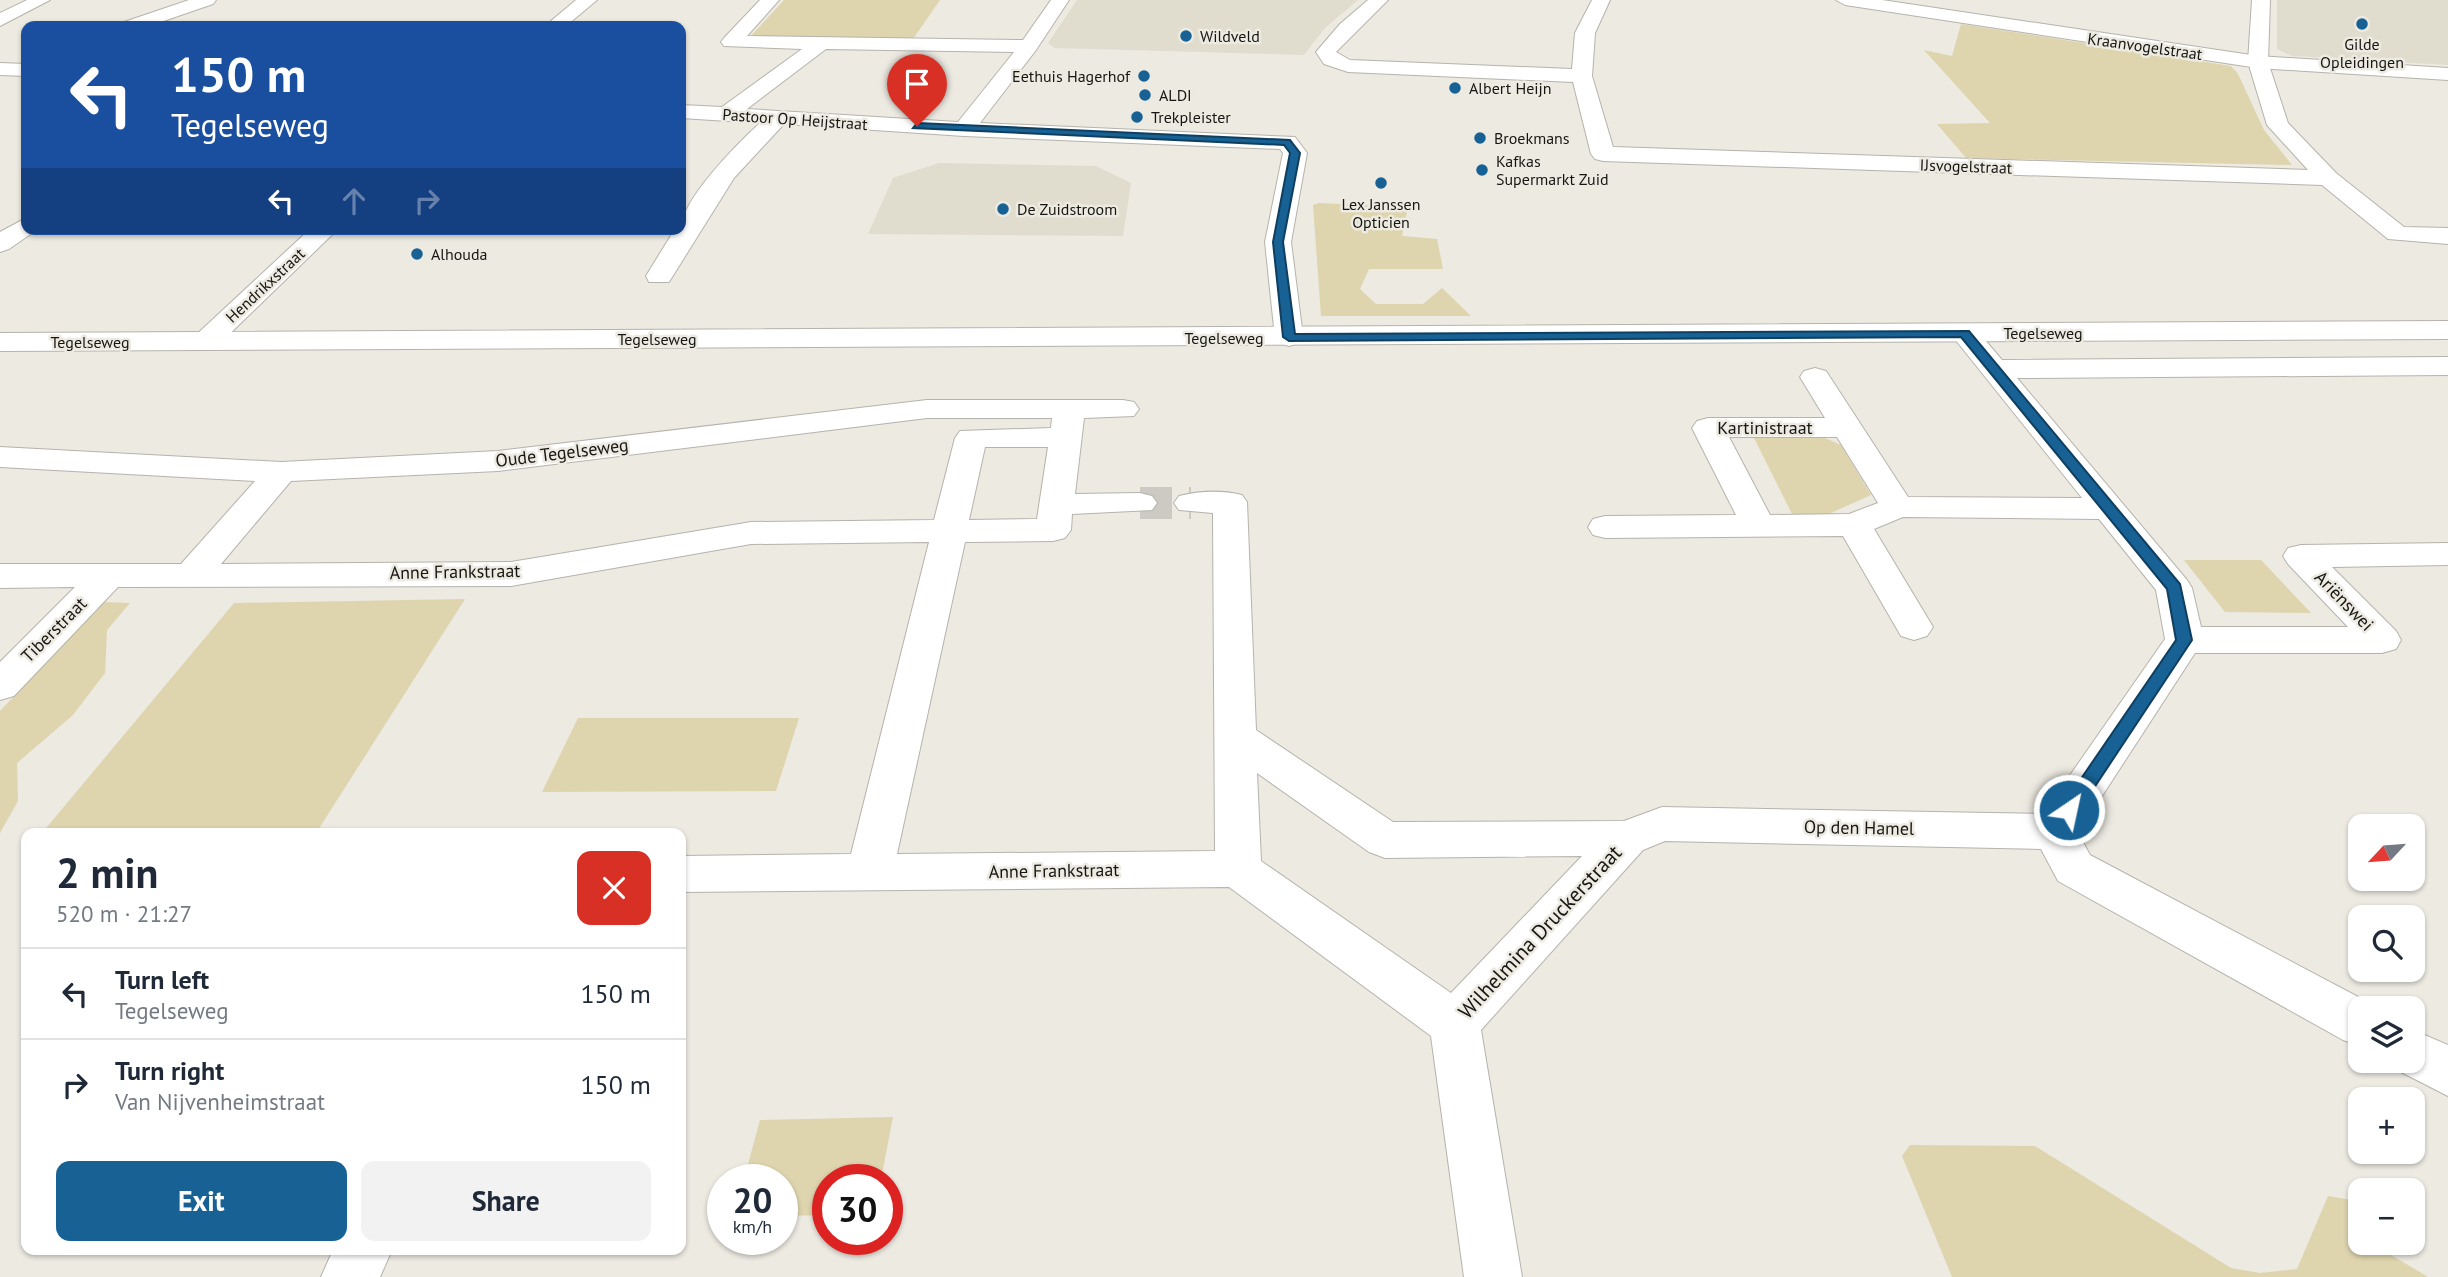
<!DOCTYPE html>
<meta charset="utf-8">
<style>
:root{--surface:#fff;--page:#f2f2f3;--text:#1f2937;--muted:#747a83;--line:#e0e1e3;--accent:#176194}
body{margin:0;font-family:"PT Sans",sans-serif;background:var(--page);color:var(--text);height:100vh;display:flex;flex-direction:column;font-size:26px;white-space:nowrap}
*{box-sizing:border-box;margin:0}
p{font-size:23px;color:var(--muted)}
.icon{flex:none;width:38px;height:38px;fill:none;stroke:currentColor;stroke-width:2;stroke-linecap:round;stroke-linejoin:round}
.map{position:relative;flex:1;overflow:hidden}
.details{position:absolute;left:21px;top:828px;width:665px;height:427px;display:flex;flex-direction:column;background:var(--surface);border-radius:14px;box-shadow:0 2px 5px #0004}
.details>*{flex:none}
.banner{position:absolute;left:21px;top:21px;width:665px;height:214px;border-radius:14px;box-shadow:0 2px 5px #0004;background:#1a4fa0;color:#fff;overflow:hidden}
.needle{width:46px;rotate:244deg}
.controls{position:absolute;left:2348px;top:814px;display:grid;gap:14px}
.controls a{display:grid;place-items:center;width:77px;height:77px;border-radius:14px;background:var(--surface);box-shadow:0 2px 5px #0004;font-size:35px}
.speed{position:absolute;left:707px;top:1164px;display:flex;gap:14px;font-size:35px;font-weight:700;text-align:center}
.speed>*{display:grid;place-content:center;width:91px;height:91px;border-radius:50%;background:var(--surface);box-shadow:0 2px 5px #0004;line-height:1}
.speed small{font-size:18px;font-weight:400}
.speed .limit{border:10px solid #d22;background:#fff;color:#111}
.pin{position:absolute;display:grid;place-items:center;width:60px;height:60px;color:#fff;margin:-72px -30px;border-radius:50% 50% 50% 0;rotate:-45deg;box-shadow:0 0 7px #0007}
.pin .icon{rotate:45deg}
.me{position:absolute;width:77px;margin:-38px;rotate:34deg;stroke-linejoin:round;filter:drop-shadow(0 0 5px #0008)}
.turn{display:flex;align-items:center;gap:24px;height:147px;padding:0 35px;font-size:32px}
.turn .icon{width:91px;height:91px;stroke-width:2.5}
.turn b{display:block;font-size:49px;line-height:60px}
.lanes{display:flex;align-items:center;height:66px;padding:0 35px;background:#0003;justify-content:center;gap:35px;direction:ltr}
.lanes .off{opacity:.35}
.round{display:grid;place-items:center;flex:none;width:74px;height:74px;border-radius:14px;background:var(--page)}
.summary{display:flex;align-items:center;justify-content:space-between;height:119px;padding:0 35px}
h1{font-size:42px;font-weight:700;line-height:52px}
.primary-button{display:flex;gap:14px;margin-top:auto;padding:14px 35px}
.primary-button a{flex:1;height:80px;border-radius:14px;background:var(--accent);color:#fff;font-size:28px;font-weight:700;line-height:80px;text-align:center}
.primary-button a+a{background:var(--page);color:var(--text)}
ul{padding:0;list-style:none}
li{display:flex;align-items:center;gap:21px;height:91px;padding:0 35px;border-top:2px solid var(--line)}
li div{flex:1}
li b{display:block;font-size:26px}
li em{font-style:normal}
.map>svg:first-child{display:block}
.built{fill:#e1ddce}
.green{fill:#ded4ae}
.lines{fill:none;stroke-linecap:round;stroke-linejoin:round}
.street-tunnel{stroke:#cccac2;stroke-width:32;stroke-dasharray:32 17;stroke-linecap:butt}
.street-casing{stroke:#b5b3ab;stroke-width:2}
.secondary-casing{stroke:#b5b3ab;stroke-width:2}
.street{fill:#fff;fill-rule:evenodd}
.secondary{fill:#fff;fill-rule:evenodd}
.route{fill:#176194;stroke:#0f3f60;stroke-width:2}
.poi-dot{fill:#176194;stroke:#eceae1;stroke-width:2.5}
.labels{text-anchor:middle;stroke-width:5;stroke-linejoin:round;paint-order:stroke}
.far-poi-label{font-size:16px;fill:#171613;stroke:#eceae1;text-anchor:start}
.far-street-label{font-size:16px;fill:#171613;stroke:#eceae1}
.street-label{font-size:18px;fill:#171613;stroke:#eceae1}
.near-street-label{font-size:21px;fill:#171613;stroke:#eceae1}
</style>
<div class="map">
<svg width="2448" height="1277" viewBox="0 0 2448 1277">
<rect width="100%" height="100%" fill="#eceae1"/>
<path class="built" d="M1077 0H1358L1325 28 1304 55 1055 48 1048 43Z
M2277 0H2448V65L2292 56 2277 49Z
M939 163 1096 166 1131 183 1123 236 868 234 893 178Z"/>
<path class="green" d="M784 0H940L913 39 750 37Z
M1961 24 2231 66 2238 74 2264 130 2292 165 1966 158 1937 124 1990 123 1924 50 1952 56Z
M1319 203 1408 207 1402 236 1437 239 1443 269H1369L1360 289 1376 304H1423L1442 288 1471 316H1321L1313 205Z
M1754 438H1825L1841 445 1871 495 1822 517 1794 518Z
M2184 560H2261L2311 613 2225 612Z
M465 599 318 830 42 833 234 603Z
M104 602 130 603 107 630 105 673 73 715 17 763 18 801 0 833V711Z
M578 718H799L776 791 542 792Z
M893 1117 881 1179 828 1180V1215L782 1216V1180L744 1179 760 1120Z
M1910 1145 2035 1146 2231 1268 2260 1273 2297 1269 2328 1196 2351 1200 2350 1229 2361 1236V1242L2371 1243 2428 1277H1952L1902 1156Z"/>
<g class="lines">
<path class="street-tunnel" d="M1140 503H1191"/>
<defs>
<path id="street" d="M27 0H50L0 26V13Z
M189 0H216L213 4 149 26H122L124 22Z
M576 0H597L566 26H545Z
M760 0H779L747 36 1023 40 1051 0H1069L1036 50 980 123 1295 137 1307 153 1291 242 1303 337 1299 343 1289 346 1279 343 1275 337 1265 242 1283 153 1280 149 964 136 784 124 734 178 669 282H649L646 276 675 229H681C681 200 738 143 760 123L681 118V105L722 107 802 49 724 46 721 42 724 38ZM826 49 1014 52 958 122 747 109Z
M1368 0H1388L1336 52 1350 60 1572 69 1575 33 1592 0H1610L1595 33 1592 76 1613 147 2308 170 2267 125 2248 62 2252 0H2270L2268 62 2288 123 2336 173 2404 227 2448 228V244L2388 239 2322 185 1603 161 1595 159 1591 154 1573 82 1348 72 1324 64 1316 52 1340 24Z
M0 63 26 64V76L0 75Z
M26 218V229H36L35 231 9 249 0 252V232Z
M310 229H338L216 347 206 350 196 347 191 341 196 335Z
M1964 324 1974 327 2002 360 2448 357V375L2017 378 2187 580 2192 588 2201 627H2348L2288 564 2283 556 2288 548 2301 545 2448 543V565L2332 567 2396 631 2401 640 2396 649 2382 653H2195L2078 833 2090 855 2379 1008H2361V1046L2343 1040 2058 881 2041 849 1665 841 1643 850 1481 1030 1522 1277H1464L1431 1036 1229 887 681 892V856L851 854 929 542 751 544 511 586 118 587 14 696 0 700V662L75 587 0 588V564H181L255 481 0 467V447L281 462 498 451 927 400H1123L1134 402 1139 409 1134 416 1084 418 1075 494 1140 493 1152 496 1157 503 1152 510 1072 514 1071 530 1065 538 1053 541 965 542 897 854 1215 851 1213 513 1179 510 1174 503 1179 496C1199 491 1222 490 1242 495L1247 502 1256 730 1393 822 1624 821 1662 807 2043 814 2165 639 2156 590 2099 519 1903 517 1874 529 1933 627 1927 636 1914 640 1901 636 1843 536 1605 538 1593 535 1588 527 1593 519 1605 516 1736 515 1692 428 1697 421 1708 418H1825L1800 377 1804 371 1815 368 1826 371 1908 497 2082 498 1950 333 1954 327ZM927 418H1052L1051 428 960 431 955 438 934 520 751 522 511 562 221 564 291 481 498 471ZM1729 437H1837L1878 503 1849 514 1770 515ZM985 447H1048L1037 519 969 520ZM1257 773 1369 852 1385 858 1582 856 1451 993 1261 861Z
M2413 1030 2448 1045V1096L2395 1069 2391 1060H2413Z
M333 1250H392L380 1277H321Z"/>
<path id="secondary" d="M1836 0H1882L2258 56 2448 68V80L2258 68 1845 5Z
M2448 321V339L0 351V333Z"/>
</defs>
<use href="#street" class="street-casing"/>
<use href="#secondary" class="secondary-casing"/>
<use href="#street" class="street"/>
<use href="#secondary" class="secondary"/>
</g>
<path class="route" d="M917 123 1290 140 1300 153 1283 242 1295 334 1969 331 2180 584 2192 640 2076 815H2063L2060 810 2063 805 2176 640 2167 589 1961 337 1289 341 1283 337 1273 242 1290 153 1284 145 913 128Z"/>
<g class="poi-dot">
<circle cx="2362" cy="24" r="7"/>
<circle cx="1186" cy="36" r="7"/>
<circle cx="1144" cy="76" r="7"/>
<circle cx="1455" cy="88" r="7"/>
<circle cx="1145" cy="95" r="7"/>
<circle cx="1137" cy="117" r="7"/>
<circle cx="1480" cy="138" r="7"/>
<circle cx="1482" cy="170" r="7"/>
<circle cx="1381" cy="183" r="7"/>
<circle cx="1003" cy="209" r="7"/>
<circle cx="417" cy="254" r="7"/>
</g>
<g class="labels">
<g class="far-poi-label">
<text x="1200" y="42">Wildveld</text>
<text x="2362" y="50" text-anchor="middle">Gilde<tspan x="2362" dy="18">Opleidingen</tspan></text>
<text x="1130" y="82" text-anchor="end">Eethuis Hagerhof</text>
<text x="1469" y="94">Albert Heijn</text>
<text x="1159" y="101">ALDI</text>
<text x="1151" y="123">Trekpleister</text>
<text x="1494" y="144">Broekmans</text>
<text x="1496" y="167">Kafkas<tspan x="1496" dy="18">Supermarkt Zuid</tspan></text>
<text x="1381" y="210" text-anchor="middle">Lex Janssen<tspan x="1381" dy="18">Opticien</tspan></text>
<text x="1017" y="215">De Zuidstroom</text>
<text x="431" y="260">Alhouda</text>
</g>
<g class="far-street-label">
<text transform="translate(2145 46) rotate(8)" y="6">Kraanvogelstraat</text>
<text transform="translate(795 119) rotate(4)" y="6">Pastoor Op Heijstraat</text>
<text transform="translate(1966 166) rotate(2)" y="6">IJsvogelstraat</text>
<text transform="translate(265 285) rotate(-43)" y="6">Hendrikxstraat</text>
<text x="2043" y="339">Tegelseweg</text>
<text x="1224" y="344">Tegelseweg</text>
<text x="657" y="345">Tegelseweg</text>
<text x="90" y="348">Tegelseweg</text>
</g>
<g class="street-label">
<text x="1765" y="434">Kartinistraat</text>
<text transform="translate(562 453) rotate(-7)" y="6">Oude Tegelseweg</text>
<text transform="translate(455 572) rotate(-1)" y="6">Anne Frankstraat</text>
<text transform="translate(2344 601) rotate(46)" y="6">Ariënswei</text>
<text transform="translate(54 630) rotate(-45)" y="6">Tiberstraat</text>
<text transform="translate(1859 828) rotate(1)" y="6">Op den Hamel</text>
<text transform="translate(1054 871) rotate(-1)" y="6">Anne Frankstraat</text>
</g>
<g class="near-street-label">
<text transform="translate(1540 932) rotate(-47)" y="7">Wilhelmina Druckerstraat</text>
</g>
</g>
</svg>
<div class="controls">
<a><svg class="needle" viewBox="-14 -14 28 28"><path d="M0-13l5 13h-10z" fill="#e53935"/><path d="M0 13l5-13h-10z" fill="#747a83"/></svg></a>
<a><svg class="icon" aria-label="search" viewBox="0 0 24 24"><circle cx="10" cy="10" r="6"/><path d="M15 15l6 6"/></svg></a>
<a><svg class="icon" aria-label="layers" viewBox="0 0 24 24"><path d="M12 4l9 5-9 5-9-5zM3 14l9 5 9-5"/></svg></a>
<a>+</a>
<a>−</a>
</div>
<div class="speed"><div>20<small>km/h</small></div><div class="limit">30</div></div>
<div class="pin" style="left:917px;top:126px;background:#d93025"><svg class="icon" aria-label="arrive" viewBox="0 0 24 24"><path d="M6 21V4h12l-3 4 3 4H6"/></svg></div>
<svg class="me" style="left:2069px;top:810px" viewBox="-20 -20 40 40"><circle r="17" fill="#176194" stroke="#fff" stroke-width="3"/><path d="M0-11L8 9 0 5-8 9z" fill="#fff"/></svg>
<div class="banner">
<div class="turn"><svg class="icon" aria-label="left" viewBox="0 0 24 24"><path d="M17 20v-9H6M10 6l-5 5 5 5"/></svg><div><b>150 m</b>Tegelseweg</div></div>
<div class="lanes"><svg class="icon" aria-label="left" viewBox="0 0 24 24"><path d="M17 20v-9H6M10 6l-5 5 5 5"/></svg><svg class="icon off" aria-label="ahead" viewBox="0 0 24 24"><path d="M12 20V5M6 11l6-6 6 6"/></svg><svg class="icon off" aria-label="right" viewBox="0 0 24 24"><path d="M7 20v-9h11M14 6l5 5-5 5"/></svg></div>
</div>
<section class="details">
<div class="summary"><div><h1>2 min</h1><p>520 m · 21:27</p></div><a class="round" style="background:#d93025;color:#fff"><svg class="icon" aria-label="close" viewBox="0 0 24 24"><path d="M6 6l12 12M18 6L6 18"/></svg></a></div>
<ul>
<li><svg class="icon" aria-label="left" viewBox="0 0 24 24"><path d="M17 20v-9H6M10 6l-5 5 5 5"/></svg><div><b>Turn left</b><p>Tegelseweg</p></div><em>150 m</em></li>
<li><svg class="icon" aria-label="right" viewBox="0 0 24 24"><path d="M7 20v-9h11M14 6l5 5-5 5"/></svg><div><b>Turn right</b><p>Van Nijvenheimstraat</p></div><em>150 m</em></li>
</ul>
<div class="primary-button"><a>Exit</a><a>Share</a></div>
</section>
</div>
